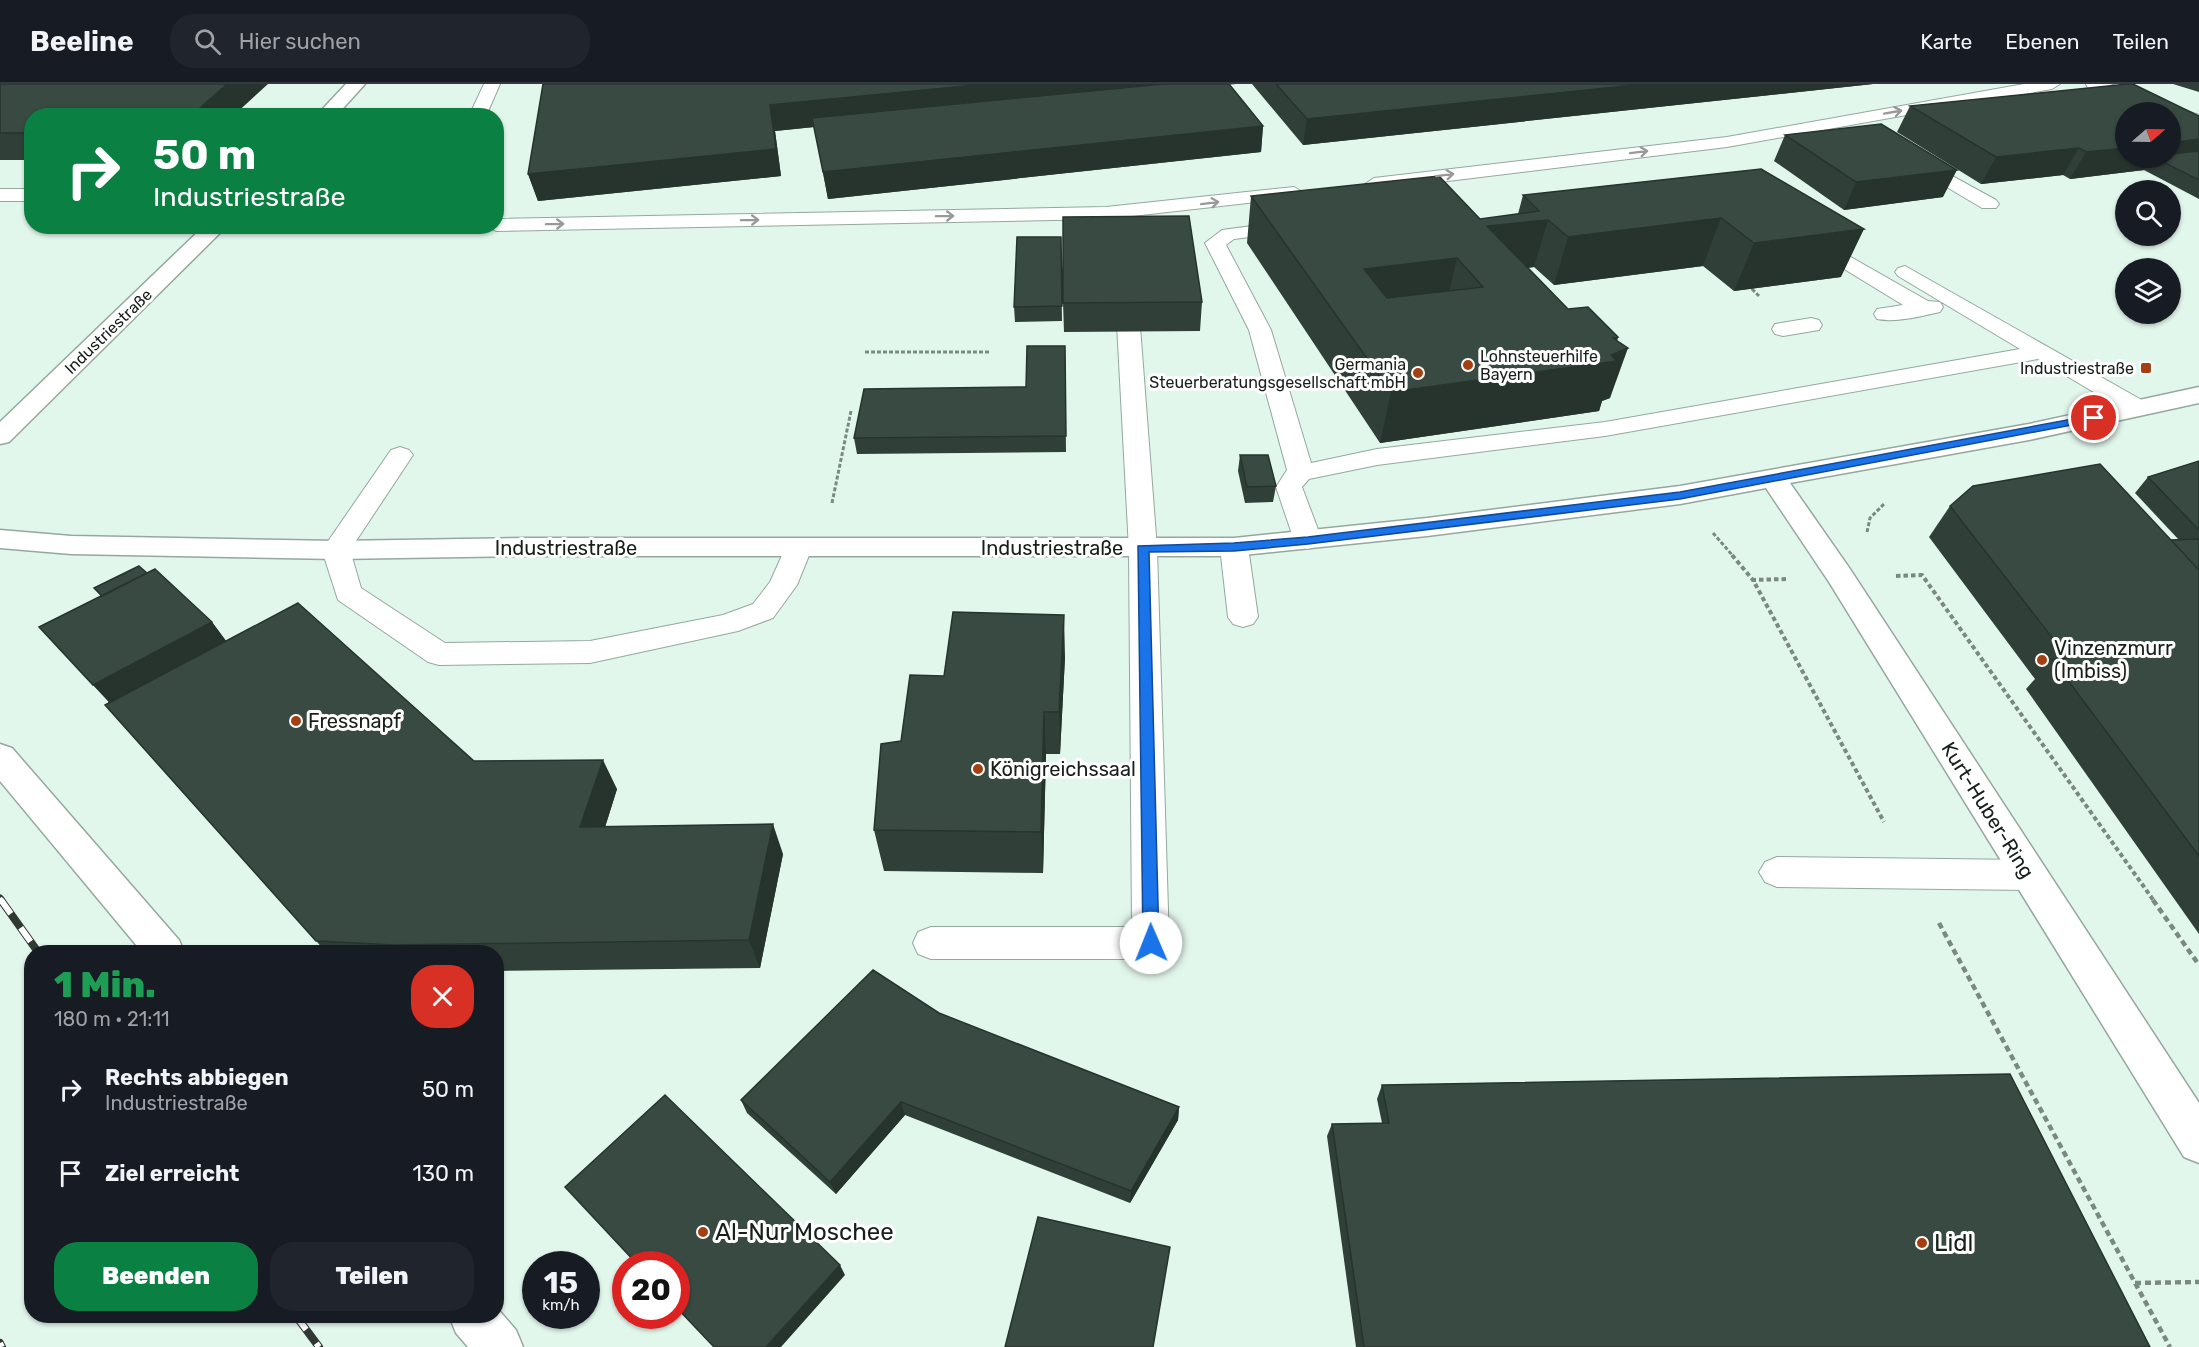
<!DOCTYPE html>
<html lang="de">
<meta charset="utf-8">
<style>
:root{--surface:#171b24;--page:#20242c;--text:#f1f3f6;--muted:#9ea1a6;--line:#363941;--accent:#0b8043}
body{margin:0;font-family:Rubik,sans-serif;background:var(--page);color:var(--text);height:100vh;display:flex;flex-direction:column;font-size:22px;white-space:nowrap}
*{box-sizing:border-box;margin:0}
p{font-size:20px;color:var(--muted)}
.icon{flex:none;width:33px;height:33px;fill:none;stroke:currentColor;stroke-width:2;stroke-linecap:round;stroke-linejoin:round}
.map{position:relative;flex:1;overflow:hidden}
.drawer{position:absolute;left:24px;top:861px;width:480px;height:378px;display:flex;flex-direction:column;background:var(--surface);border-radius:24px;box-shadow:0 2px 4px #0004}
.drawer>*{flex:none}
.guide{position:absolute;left:24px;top:24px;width:480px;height:126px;border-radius:24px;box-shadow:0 2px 4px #0004;background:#0b8043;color:#fff;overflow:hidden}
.needle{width:39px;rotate:70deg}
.controls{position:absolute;left:2115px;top:18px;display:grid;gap:12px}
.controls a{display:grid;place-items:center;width:66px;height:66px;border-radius:50%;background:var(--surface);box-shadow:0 2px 4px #0004;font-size:30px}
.speed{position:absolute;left:522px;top:1167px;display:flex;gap:12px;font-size:30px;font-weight:700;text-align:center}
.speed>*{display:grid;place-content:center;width:78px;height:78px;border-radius:50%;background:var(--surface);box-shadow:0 2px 4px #0004;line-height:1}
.speed small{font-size:15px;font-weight:400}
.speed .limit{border:9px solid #d22;background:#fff;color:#111}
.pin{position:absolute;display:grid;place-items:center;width:51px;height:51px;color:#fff;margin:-26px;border:3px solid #fff;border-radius:50%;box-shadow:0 2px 6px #0007}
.me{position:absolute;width:66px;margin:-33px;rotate:359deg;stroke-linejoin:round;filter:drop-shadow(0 0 4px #0008)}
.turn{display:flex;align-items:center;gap:21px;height:126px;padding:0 30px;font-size:27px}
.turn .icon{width:78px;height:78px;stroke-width:2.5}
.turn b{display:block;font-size:42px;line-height:51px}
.round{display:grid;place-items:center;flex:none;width:63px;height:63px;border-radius:24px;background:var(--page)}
.overview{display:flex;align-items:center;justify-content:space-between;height:102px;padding:0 30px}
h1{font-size:36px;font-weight:800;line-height:45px;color:#1e9e55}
.button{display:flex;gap:12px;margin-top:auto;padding:12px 30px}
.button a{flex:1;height:69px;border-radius:24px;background:var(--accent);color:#fff;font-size:24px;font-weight:800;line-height:69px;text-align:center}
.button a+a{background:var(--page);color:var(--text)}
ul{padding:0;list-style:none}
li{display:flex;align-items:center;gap:18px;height:84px;padding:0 30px}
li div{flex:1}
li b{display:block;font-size:22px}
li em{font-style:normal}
header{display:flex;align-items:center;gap:36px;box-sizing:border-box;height:84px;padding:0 30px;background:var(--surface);border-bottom:2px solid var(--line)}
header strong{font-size:28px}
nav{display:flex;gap:33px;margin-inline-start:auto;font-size:21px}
.search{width:420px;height:54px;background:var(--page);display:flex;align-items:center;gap:15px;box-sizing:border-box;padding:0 21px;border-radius:24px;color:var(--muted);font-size:22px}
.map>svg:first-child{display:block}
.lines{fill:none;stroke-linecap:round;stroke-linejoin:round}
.service-casing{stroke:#94a89e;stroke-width:2}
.minor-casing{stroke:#94a89e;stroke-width:3}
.path-far3{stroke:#7a8981;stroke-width:2;stroke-dasharray:3 1.5;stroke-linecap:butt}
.path-far2{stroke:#7a8981;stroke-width:3;stroke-dasharray:4 2;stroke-linecap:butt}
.path-far1{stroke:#7a8981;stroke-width:4;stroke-dasharray:4.5 3;stroke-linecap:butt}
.path{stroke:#7a8981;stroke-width:4.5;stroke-dasharray:6 4;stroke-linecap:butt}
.service{fill:#fff;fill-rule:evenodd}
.minor{fill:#fff;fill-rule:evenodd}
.rail-far1-casing{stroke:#303934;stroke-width:7}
.rail-casing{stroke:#303934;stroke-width:8}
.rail-far1{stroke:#fff;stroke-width:4.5;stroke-dasharray:14;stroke-linecap:butt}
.rail{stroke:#fff;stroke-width:6;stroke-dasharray:17;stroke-linecap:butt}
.wall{fill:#304038;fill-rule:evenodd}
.shaded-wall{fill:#27342e}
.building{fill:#384a41;stroke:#27342e;stroke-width:1.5;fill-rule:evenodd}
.oneway{stroke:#979a98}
.route{fill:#1a73e8;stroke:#114b97;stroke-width:1.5}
.poi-dot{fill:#a43f11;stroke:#fff;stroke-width:2}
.labels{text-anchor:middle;stroke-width:6;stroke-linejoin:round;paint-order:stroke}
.far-street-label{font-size:16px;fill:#171f1b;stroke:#fff}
.far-poi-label{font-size:16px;fill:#171f1b;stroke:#fff;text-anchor:end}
.street-label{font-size:20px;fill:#171f1b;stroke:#fff}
.poi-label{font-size:20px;fill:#171f1b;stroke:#fff;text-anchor:start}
.near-poi-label{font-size:24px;fill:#171f1b;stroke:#fff;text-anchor:start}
</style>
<header>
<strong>Beeline</strong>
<div class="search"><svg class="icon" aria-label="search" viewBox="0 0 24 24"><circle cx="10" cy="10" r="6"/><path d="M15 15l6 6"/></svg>Hier suchen</div>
<nav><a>Karte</a><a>Ebenen</a><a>Teilen</a></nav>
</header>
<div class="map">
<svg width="2199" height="1263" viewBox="0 0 2199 1263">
<rect width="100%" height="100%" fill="#e2f7ec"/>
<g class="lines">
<defs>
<path id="service" d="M484 0H500L486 32H469Z
M2024 0H2060L2052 5 1727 63 1374 106 1365 100 1374 94 1727 53Z
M2086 0H2110L2199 31V42L2170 33V28H2159L2088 4Z
M1914 71 1996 116 1999 120 1996 124H1982L1908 80 1905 76 1908 72Z
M1294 103 1304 109 1301 113 1106 135 496 147 487 142H496V135L1106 123Z
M0 105H32V117H0Z
M1290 137 1297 139 1300 143 1297 147 1234 155 1226 161 1271 246 1311 379 1377 365 1605 338 2020 265 1898 192 1895 188 1898 184 1905 182 2147 319 2150 324 2147 329 2138 331 2129 329 2038 275 1605 352 1377 381 1309 395 1302 403 1322 456 1318 462 1308 465 1298 462 1294 456 1276 403 1287 386 1249 246 1205 159 1222 146Z
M1812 151 1928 217 1940 218 1943 223 1940 228C1922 232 1895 239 1877 235L1874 230 1877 225 1903 221 1805 161 1802 157 1805 153Z
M1126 197 1134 198 1137 203 1157 465 1169 859 1164 870 1151 875H931L918 870 913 859 918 848 931 843H1132L1129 465 1115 203 1118 198Z
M1811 234 1819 236 1822 241 1819 246 1783 252 1775 250 1772 245 1775 240Z
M400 363 409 366 413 371 350 466 361 504 445 559 590 557 723 531 753 520 770 498 788 458 798 455 808 458 812 464 797 501 773 534 738 547 590 579 439 581 428 578 338 516 322 466 391 366Z
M1234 454 1244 457 1248 463 1258 533 1253 540 1243 543 1233 540 1228 533 1220 463 1224 457Z
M1777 773 2028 776 2040 781 2046 791 2040 801 2028 806 1777 803 1765 798 1759 788 1765 778Z"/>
<path id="minor" d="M346 0H365L336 32H316Z
M204 142H227L9 358 0 360V338Z
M2199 303V319L2029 356 1790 399 1850 485 2199 1019V1079L2184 1073 1829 498 1766 404 1680 420 1427 452 1234 472H526L336 475 71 470 0 464V446L71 452 336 457 526 454H1234L1427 434 1680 402 2029 340Z
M0 660 12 664 179 856 184 868H142L0 697Z
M496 1223 516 1246 523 1263H468L456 1249 449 1232H496Z"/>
</defs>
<use href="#service" class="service-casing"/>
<use href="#minor" class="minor-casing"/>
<path class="path-far3" d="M1751 204 1753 206"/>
<path class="path-far2" d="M1752 205 1759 212
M865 268H991
M832 419 851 327
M1867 448 1870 434 1884 420
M1713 449 1733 472"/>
<path class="path-far1" d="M1732 471 1753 496
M1896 492 1922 491 2154 817
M1786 495 1753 496 1884 738"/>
<path class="path" d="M2153 816 2199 881
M1939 839 2170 1263
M2135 1199 2199 1198"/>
<use href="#service" class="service"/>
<use href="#minor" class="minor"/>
<defs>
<path id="rail-far1" d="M0 814 2 817"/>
<path id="rail" d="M1 816 38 868
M296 1232 319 1263
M0 1259 2 1263"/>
</defs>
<use href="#rail-far1" class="rail-far1-casing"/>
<use href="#rail" class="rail-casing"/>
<use href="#rail-far1" class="rail-far1"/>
<use href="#rail" class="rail"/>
</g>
<path class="wall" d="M0 0 32 32V76H0Z
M543 0 1230 1 1263 42 1261 68 828 115 814 43 775 47 781 92 538 117 528 90Z
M1252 0H1873L1303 61Z
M2128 0H2133L2199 32V115L2144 86 2070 95 2063 91 1981 100 1897 48 1910 22ZM2126 28H2170V74H2126Z
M2173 0H2199V8Z
M1785 51 1943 113 1844 126 1774 77Z
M1761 85 1841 193 1734 207 1703 182 1554 201 1534 183 1527 184 1568 225 1618 253 1617 257 1610 314 1602 317 1599 327 1380 359 1247 159 1251 112 1480 135 1518 130 1523 111Z
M1061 153 1062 237 1015 238 1014 223Z
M1202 218 1200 247 1064 248 1063 219Z
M1065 262 1066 368 857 370 854 354 1026 303Z
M1240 371 1276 402 1273 418 1245 419 1238 387Z
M2199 377V850L2026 605 2035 595 1929 453 1950 422 2171 456H2179L2135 409 2148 393Z
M147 489 212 538 226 557 474 677 617 705 605 743 783 770 760 884 496 887V868H326L105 621 109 618 39 543 101 512 94 504Z
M1065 573 1060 670H1046L1043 789 884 787 874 746 901 657 944 592Z
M939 929 1179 1023 1178 1036 1130 1119 905 1031 836 1110 747 1029 741 1016Z
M1382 1001 2150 1263H1356L1327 1052 1332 1040 1382 1039 1377 1015Z"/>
<path class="shaded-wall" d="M227 0H268L233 32H191Z
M986 0H1236L775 47 781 92 538 117 528 90 770 21Z
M1644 0H1873L1303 61 1307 35Z
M1263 42 1261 68 828 115 823 88Z
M2199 55V80L2170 74V59Z
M2079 64 2063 91 1981 100 1996 73Z
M2126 64V74H2152L2144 86 2070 95 2086 68Z
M1957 86 1943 113 1844 126 1856 98Z
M1721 134 1703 182 1554 201 1568 153Z
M1548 136 1534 183 1475 190 1487 142Z
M1864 145 1841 193 1734 207 1754 159Z
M1457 174 1446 222 1356 233 1364 185Z
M1618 253 1612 270 1628 264 1610 314 1602 317 1599 327 1380 359 1391 308Z
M1064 531 1065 573 1060 670 1059 628Z
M212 538 235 569 121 631 93 601Z
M1044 628 1046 670 1043 789 1041 748Z
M603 676 617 705 596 772 580 743Z
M773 740 783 770 760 884 749 856Z
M901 1018 905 1031 836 1110 830 1098Z
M1179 1023 1178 1036 1130 1119 1131 1107Z
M840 1181 845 1191 781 1263H766Z"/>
<path class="building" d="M0 0H227L191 32H32V49H0Z
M543 0H986L770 21 776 65 528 90Z
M1163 0H1229L1263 42 823 88 812 34Z
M1276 0H1644L1307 35Z
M2128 0H2133L2199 32V55L2170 59V28H2126V64L2086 68 2079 64 1996 73 1910 22Z
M1881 40 1957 86 1856 98 1785 51Z
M2199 67V96L2155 74H2170V70Z
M1761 85 1864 145 1754 159 1721 134 1568 153 1548 136 1487 142 1568 225 1588 223 1618 253 1613 254 1628 264 1611 271 1617 277 1391 308 1251 112 1439 92 1480 135 1539 127 1523 111ZM1457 174 1483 203 1387 214 1364 185Z
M1189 132 1202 218 1063 219V133Z
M1017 153H1061L1062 222 1014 223Z
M1027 262H1065L1066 352 854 354 864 305 1026 303Z
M1240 371H1268L1276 402 1247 403Z
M2199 377V446L2148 393Z
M2100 380 2199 486V772L2052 575 2068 574 1950 422 1973 402Z
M2199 455V486L2171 456Z
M139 482 147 489 102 512 94 504Z
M155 485 212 538 93 601 39 543Z
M298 519 474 677 603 676 580 743 773 740 749 856 394 861 316 857 105 621Z
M953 528 1064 531 1059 628H1044L1041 748 874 746 881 660 901 657 910 591 944 592Z
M873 886 939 929 1179 1023 1131 1107 901 1018 830 1098 741 1016Z
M2010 990 2150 1263H1364L1332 1040 1389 1039 1382 1001Z
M665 1011 840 1181 766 1263H714L676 1223V1180H637L565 1103Z
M1038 1133 1170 1163 1153 1263H1005Z"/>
<defs><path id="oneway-shaft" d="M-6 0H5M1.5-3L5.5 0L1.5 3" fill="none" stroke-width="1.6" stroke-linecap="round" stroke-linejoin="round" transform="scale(1.5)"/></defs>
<g class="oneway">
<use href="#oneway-shaft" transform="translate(1893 28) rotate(-10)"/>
<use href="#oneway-shaft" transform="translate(1639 68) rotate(-7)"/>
<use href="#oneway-shaft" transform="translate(1445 91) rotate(-7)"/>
<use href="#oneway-shaft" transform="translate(1210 119) rotate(-7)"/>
<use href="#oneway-shaft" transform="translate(945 132) rotate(-1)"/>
<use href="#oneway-shaft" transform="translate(750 136) rotate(-1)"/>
<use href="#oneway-shaft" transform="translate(555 140) rotate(-1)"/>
</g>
<path class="route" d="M2094 331 2099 334 2098 336 1680 415 1308 460 1234 467 1149 468 1159 859 1157 864H1146L1143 859 1138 462 1234 459 1308 453 1680 408Z"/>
<g class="poi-dot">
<circle cx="1468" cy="281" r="6"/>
<rect x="2140" y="278" width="12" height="12" rx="3"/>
<circle cx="1418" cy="289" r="6"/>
<circle cx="2042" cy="576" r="6"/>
<circle cx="296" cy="637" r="6"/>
<circle cx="978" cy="685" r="6"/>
<circle cx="703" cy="1148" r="6"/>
<circle cx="1922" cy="1159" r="6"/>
</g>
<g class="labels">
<g class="far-street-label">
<text transform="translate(108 247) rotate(-44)" y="6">Industriestraße</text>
</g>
<g class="far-poi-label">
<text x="1480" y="278" text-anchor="start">Lohnsteuerhilfe<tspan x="1480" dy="18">Bayern</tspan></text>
<text x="1406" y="286">Germania<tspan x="1406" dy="18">Steuerberatungsgesellschaft mbH</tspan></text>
<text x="2134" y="290">Industriestraße</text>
</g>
<g class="street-label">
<text x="566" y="471">Industriestraße</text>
<text x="1052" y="471">Industriestraße</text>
<text transform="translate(1988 726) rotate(58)" y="7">Kurt-Huber-Ring</text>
</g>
<g class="poi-label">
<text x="2054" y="571">Vinzenzmurr<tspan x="2054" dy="23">(Imbiss)</tspan></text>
<text x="308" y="644">Fressnapf</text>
<text x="990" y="692">Königreichssaal</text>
</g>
<g class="near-poi-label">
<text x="715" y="1156">Al-Nur Moschee</text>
<text x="1934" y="1167">Lidl</text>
</g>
</g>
</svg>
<div class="controls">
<a><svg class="needle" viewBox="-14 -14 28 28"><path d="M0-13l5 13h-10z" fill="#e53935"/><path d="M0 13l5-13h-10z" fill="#9ea1a6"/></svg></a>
<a><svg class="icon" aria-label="search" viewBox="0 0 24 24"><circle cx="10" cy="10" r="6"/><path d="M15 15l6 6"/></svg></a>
<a><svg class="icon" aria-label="layers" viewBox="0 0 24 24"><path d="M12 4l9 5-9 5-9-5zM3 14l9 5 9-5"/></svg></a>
</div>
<div class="speed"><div>15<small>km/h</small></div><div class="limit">20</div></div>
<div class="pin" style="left:2094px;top:334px;background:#d93025"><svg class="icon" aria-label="arrive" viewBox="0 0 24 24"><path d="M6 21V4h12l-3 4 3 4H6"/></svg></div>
<svg class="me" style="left:1151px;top:859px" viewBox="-20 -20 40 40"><circle r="19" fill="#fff"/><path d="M0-13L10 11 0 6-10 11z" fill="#1a73e8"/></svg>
<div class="guide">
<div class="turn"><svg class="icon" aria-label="right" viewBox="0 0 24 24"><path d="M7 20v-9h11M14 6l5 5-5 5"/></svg><div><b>50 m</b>Industriestraße</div></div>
</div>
<section class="drawer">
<div class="overview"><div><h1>1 Min.</h1><p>180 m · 21:11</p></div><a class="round" style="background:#d93025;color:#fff"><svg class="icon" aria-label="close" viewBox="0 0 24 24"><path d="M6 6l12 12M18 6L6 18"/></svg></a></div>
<ul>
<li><svg class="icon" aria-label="right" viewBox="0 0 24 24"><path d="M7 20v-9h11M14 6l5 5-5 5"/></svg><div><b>Rechts abbiegen</b><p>Industriestraße</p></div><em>50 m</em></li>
<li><svg class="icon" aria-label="arrive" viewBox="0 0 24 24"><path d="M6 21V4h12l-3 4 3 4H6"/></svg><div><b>Ziel erreicht</b></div><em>130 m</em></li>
</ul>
<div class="button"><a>Beenden</a><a>Teilen</a></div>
</section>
</div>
